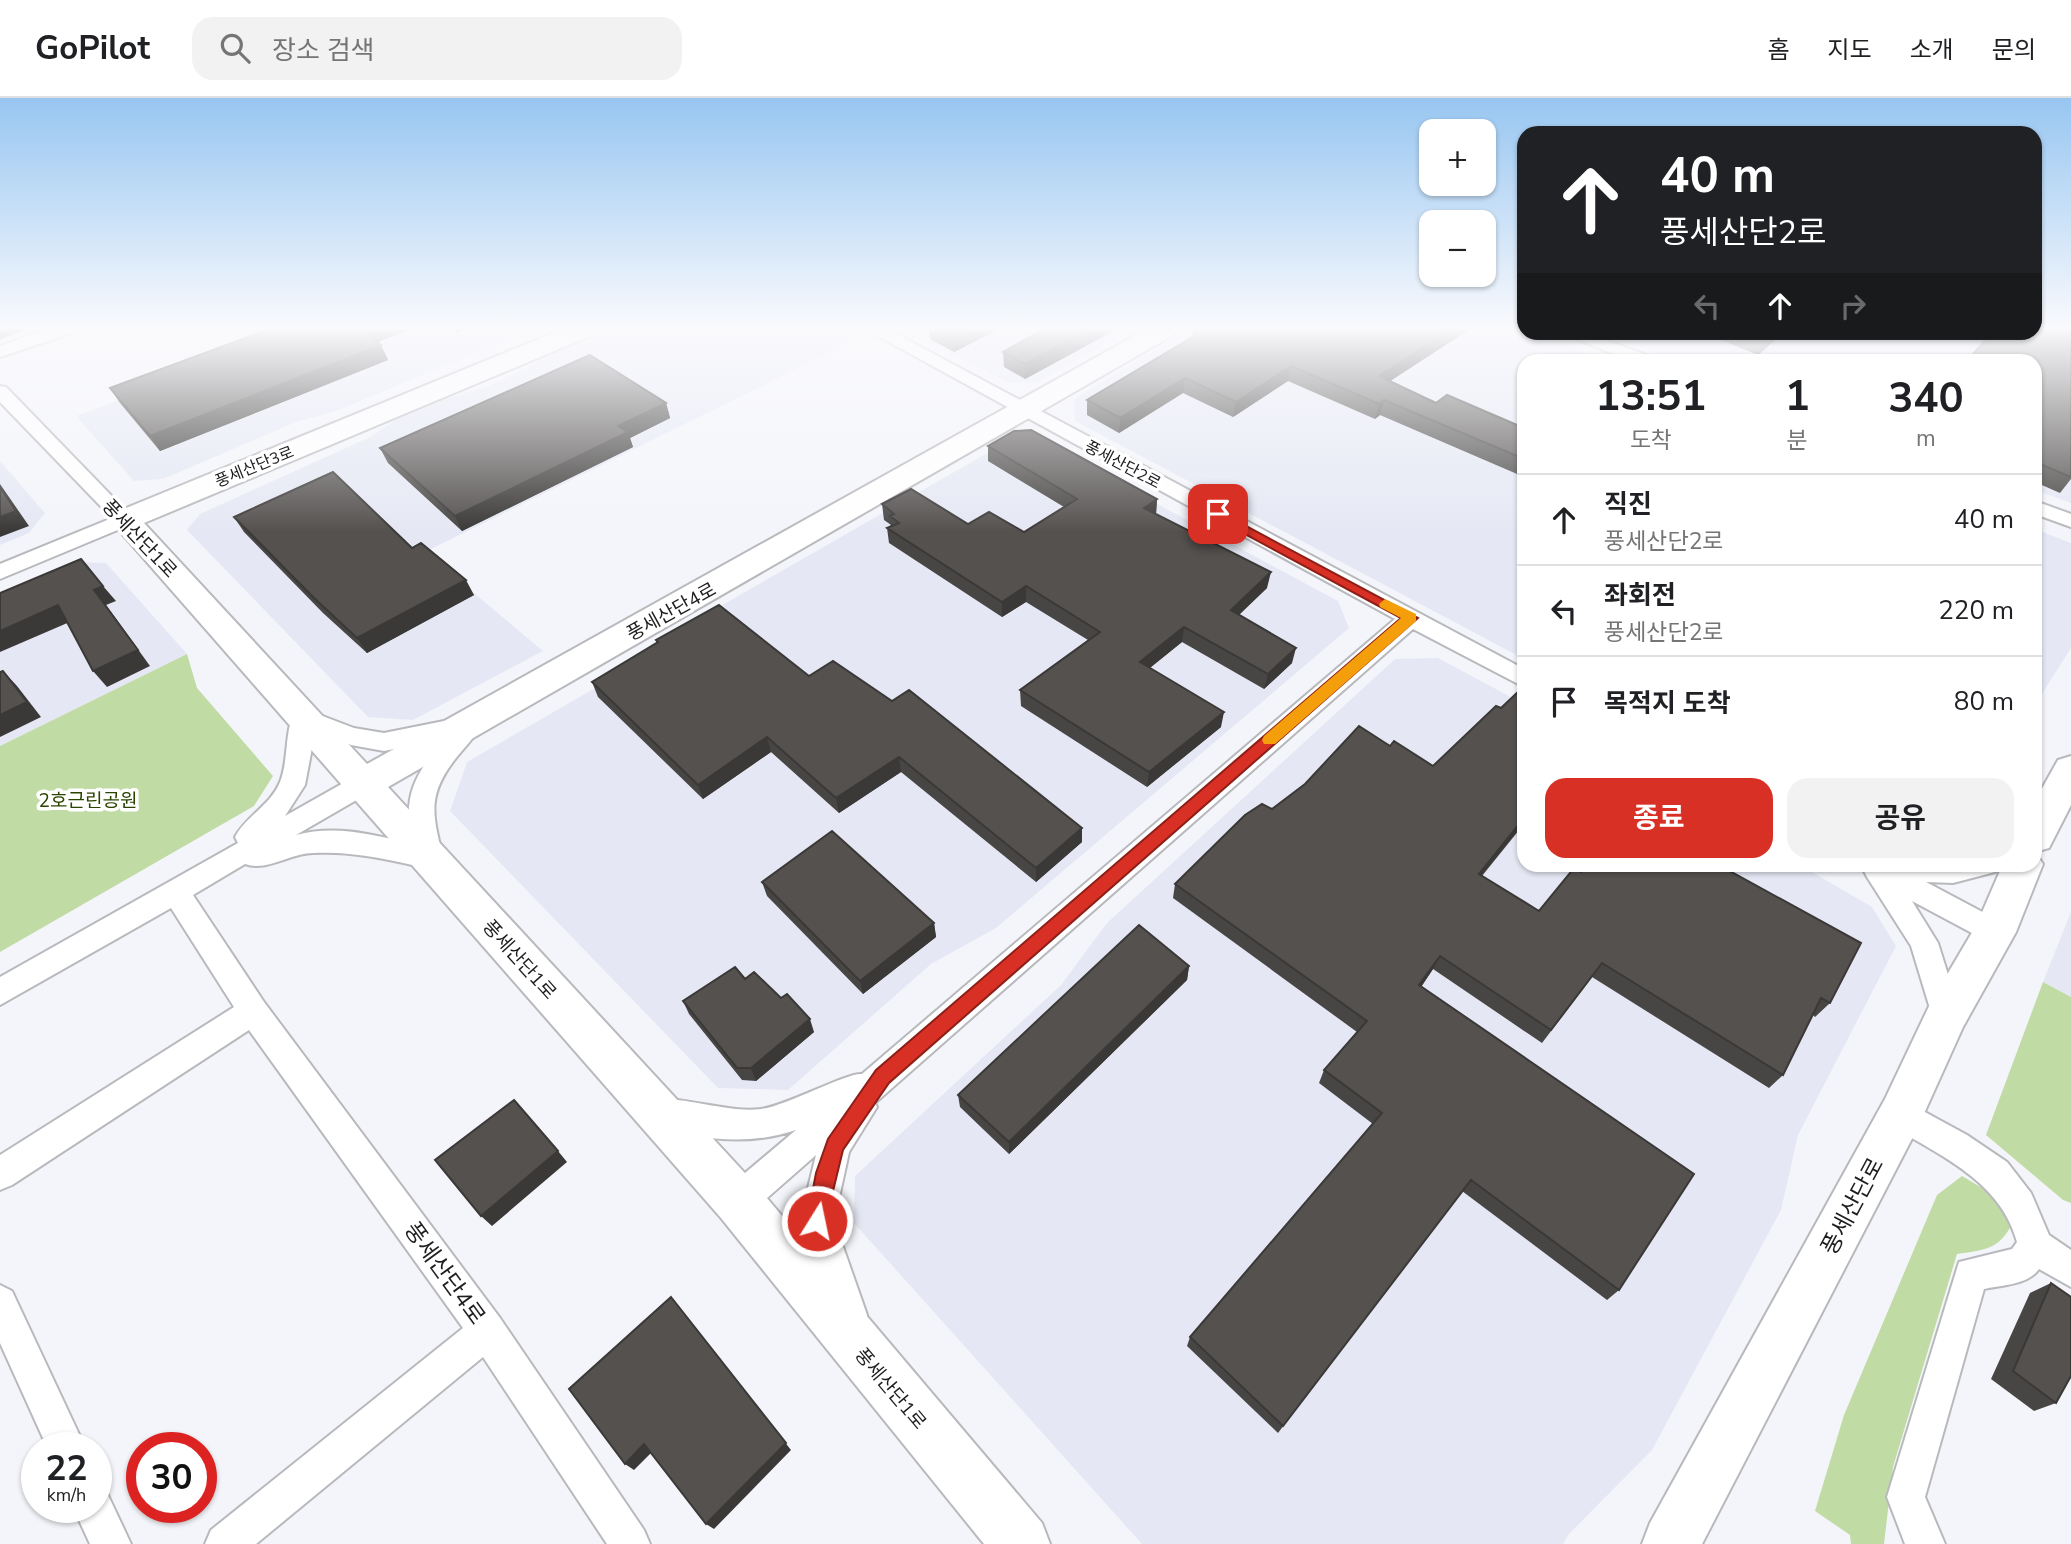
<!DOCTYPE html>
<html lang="ko">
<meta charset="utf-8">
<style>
:root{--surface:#fff;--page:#f2f2f2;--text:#202124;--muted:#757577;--line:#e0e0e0;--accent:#d93025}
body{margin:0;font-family:"Nunito Sans","Noto Sans KR",sans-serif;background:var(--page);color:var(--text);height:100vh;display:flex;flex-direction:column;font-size:26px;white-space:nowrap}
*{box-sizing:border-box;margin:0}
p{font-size:23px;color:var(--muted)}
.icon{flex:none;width:38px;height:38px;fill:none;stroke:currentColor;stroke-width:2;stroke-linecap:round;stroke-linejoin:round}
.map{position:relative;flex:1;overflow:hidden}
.side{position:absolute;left:1517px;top:256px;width:525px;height:518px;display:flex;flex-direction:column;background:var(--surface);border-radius:21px;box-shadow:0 2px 5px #0004}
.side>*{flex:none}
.hud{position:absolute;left:1517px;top:28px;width:525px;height:214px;border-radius:21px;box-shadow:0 2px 5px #0004;background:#202124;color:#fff;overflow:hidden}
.tools{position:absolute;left:1419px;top:21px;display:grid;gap:14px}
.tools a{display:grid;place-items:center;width:77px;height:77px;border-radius:14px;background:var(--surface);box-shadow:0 2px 5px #0004;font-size:35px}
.speed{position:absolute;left:21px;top:1334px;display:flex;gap:14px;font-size:35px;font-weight:700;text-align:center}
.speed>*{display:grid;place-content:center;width:91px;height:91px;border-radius:50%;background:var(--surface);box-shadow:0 2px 5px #0004;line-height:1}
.speed small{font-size:18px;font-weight:400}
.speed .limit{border:10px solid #d22;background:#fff;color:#111}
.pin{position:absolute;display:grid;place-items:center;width:60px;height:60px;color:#fff;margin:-30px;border-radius:14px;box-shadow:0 4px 10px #0006}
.me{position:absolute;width:77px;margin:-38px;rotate:10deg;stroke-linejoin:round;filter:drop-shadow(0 0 5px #0008)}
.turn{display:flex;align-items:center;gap:24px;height:147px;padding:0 28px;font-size:32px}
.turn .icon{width:91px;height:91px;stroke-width:2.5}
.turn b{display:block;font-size:49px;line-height:60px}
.lanes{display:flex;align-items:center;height:66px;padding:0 28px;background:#0003;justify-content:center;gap:35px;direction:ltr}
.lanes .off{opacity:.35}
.eta{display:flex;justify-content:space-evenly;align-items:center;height:119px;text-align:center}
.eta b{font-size:42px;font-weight:700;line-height:49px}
.primary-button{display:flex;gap:14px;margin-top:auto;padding:14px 28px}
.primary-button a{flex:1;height:80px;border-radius:21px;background:var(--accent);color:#fff;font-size:28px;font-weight:700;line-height:80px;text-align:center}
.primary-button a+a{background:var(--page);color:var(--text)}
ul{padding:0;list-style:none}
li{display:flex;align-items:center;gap:21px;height:91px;padding:0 28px;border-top:2px solid var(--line)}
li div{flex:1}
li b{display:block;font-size:26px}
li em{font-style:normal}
header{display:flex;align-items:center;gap:42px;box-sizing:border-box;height:98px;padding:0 35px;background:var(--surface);border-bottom:2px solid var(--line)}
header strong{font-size:33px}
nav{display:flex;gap:38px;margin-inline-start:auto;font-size:24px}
.search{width:490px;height:63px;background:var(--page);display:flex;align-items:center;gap:18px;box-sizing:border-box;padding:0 24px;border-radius:21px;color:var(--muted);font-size:26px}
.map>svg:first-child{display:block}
.built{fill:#e5e8f4}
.green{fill:#c1dba5}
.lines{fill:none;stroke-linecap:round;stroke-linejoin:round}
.street-casing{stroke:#b8b9bd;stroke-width:4}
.secondary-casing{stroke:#b8b9bd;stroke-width:4}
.street{fill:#fff;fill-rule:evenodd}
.secondary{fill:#fff;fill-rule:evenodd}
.wall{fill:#484644}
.shaded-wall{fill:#3b3937}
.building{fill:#54514f;stroke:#3b3937;stroke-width:2}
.route{fill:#d93025;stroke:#8d1f18;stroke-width:2}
.slow{fill:#f59e0b}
.labels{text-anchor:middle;stroke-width:7;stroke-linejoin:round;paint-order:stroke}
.far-street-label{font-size:16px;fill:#1e1e20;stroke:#fff}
.street-label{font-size:19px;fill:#1e1e20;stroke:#fff}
.park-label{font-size:19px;fill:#2b4400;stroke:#fff}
.near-street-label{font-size:23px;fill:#1e1e20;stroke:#fff}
</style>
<header>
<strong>GoPilot</strong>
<div class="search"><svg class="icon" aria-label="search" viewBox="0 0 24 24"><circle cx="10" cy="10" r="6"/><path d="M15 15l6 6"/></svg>장소 검색</div>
<nav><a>홈</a><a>지도</a><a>소개</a><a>문의</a></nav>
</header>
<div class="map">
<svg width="2071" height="1446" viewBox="0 0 2071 1446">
<rect width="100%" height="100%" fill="#f4f5fa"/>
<path class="built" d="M310 231H534L336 313 296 324 163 381 134 383 76 318Z
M628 231H829L851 244 425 454 543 553 413 622 368 619 187 432 200 416 368 340 396 322 444 301 489 288 575 246Z
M946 231H1131L1038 284 1009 285 925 242Z
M1190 231H1524V234L1534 235 1608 262H1524V561L1075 323 1074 301Z
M2071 231V405L2035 392V262H1675L1600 235 2035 234Z
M1036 341 1338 503 1349 530 996 830 931 866 788 992 718 990 450 713 467 664 656 555 705 517 1010 342Z
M0 363 45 415 29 435 0 447Z
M2035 431 2071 445V550L2035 607Z
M73 464 106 465 187 556 0 648V496Z
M1438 560 1524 606V766L1800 767 1872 809 1896 848 1798 1037 1781 1112 1652 1352 1569 1436 1563 1446H1142L854 1125 855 1078 1061 887 1107 825 1395 561Z
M2071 814V899L2043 884Z"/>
<path class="green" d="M187 556 197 590 273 678 254 708 0 854V648Z
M2043 884 2071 899V1105L2063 1102 1986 1037Z
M1962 1078 1999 1100 2012 1126C1999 1152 1984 1152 1957 1156L1893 1369 1884 1446H1851L1850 1437 1815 1413 1844 1317 1937 1097Z"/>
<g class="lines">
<defs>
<path id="street" d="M48 231H74L72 235 0 259V248Z
M865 231H887L1524 571V589L1413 531 875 1005 877 1009 849 1054 834 1123 867 1217 862 1230 849 1235 836 1230 800 1123 816 1057 750 1115 738 1119 726 1115 721 1103 726 1091 796 1032C749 1048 696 1043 649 1024L644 1014 649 1004C673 994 726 1016 761 1011 786 1008 848 974 862 976L1395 521Z
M1559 234H1584L1649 258 1652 262H1628Z
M0 288 6 289 135 422 132 426 0 481V466L112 420 0 304Z
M2035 403 2071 416V429L2035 416Z
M304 611 354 630 384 635 449 622 458 625 468 620 477 623 480 629C474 640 464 650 456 660 426 698 433 717 443 760L440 768 430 771C390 762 354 753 313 755 291 755 267 774 245 766L193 797 264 904 500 1220 644 1432 650 1446H607L483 1259 256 1446H205L211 1432 463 1230 249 932 12 1087 0 1092V1057L234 909 171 810 0 907V879L238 745 235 739C246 718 271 707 280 684 289 662 284 633 295 614ZM315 634 351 647 384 653 444 641C415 676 401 700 413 746 375 737 335 726 296 737L372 693 376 686 372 679 363 676 354 679 285 718 305 687Z
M1866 766H1998L1995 774 1953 785 1926 784 2005 826 2009 834 2005 842 1995 846 1985 842 1912 803 1938 845 1961 918 1957 927 1946 931 1935 927 1911 848 1867 779 1863 771Z
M1901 1001 1967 1037 2007 1064 2031 1095 2049 1137 2071 1152V1189L2039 1171C2028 1187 2002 1187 1984 1191L1925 1399 1945 1446H1905L1887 1399 1959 1164 2012 1151 2017 1144C2000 1082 1940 1058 1890 1027L1885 1016 1890 1005Z
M0 1187 12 1193 85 1349H47L0 1245Z
M96 1391 107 1395 131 1446H90L73 1409H96Z"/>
<path id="secondary" d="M563 231H598L595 236 144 425 367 666 1147 231H1178L1175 236 388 689 755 1086 1042 1425 1050 1446H984L721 1120 110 422 114 415Z
M2071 658V707L2049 750 2035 754 2043 766 2016 834 1963 929 1917 1031 1702 1446H1642L1650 1425 1885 1001 1931 904 1977 826 2003 766H2035V703L2058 662Z"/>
</defs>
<use href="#street" class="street-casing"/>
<use href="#secondary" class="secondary-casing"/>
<use href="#street" class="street"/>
<use href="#secondary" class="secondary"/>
</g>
<path class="wall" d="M270 231H410L378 244 381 247 388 262 160 353 120 305 110 290Z
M929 231H999L954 254 930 241Z
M1044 231H1117L1025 281 1004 269 1003 254Z
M1193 231H1470L1390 283 1436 305 1524 330V379L1380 317 1375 321 1288 283 1233 319 1183 295 1119 335 1087 317V302L1192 240Z
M2071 231V381L2060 395 2035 384V262Z
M1702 234H1784L1758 257Z
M666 305 670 320 630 340 633 349 462 433 388 365 380 350Z
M988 348 1157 401 1156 416 1267 490 1239 517 1292 565 1264 591 1182 544 1150 570 1221 629 1147 689 1021 608 1020 592 1088 542 1026 504 1002 519 889 445 887 430 891 427 884 422 882 406 968 426 1024 434 1064 409 988 363Z
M234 419 412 450 474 497 367 555 323 515 244 434Z
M656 542 809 578 892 603 1082 730V744L1036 784 901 674 839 715 771 654 703 701 598 599 592 584 657 545Z
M1524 593V726L1482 778 1539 813 1581 774 1830 905 1815 919 1813 917 1783 977 1769 990 1592 879 1542 945 1433 871 1421 889 1619 1192 1607 1202 1462 1093 1278 1335 1187 1248 1190 1239 1373 1026 1319 985 1324 972 1357 934 1173 800 1175 786 1272 711 1390 648 1433 668 1501 610Z
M762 784 934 825 936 839 863 896 767 798Z
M1189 868 1187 882 1009 1056 960 1009 958 997Z
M745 881 814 934 756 983 742 982 689 916 683 903Z
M2051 1185 2056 1305 2034 1313 1991 1281 2030 1195Z"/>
<path class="shaded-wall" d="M0 231H28L0 241Z
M365 231H410L370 247 363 232Z
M455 231H465L456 235Z
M969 231H999L954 254 953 239Z
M1091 231H1117L1025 281V266Z
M1452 231H1470L1375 293 1379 278Z
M1775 234H1784L1758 257 1766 242Z
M381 247 388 262 160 353 150 338Z
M1291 268 1288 283 1233 319 1236 304Z
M1185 280 1183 295 1119 335 1120 320Z
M1384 302 1380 317 1375 321 1379 306Z
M666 305 670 320 630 340 633 349 462 433 455 418 618 328Z
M0 386 29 428 0 439Z
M1157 401 1156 416 1144 410Z
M1271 474 1267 490 1228 527 1231 512Z
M466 482 474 497 367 555 357 540Z
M103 488 116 503 106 507 150 568 107 589 93 573 94 492Z
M1026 488V504L1002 519V504Z
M58 507 72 523 0 554V533Z
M1184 529 1182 544 1138 579 1140 564Z
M1296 550 1292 565 1264 591 1268 576Z
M3 573 17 588 41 619 0 639V617Z
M1224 614 1221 629 1147 689 1149 674Z
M767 639 771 654 703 701 698 687Z
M899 659 901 674 839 715 836 700Z
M1524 720V725L1471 790 1479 776Z
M1082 730V744L1036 784V770Z
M934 825 936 839 863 896 860 883Z
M1440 858 1433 871 1413 901 1419 887Z
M1189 868 1187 882 1009 1056V1044Z
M810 921 814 934 756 983 751 970Z
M558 1053 567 1064 492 1128 481 1118Z
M671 1199 791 1352 714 1431 706 1426Z
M644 1346 653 1353 634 1372 625 1366Z"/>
<path class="building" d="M270 231H365L363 232 381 247 150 338 110 290Z
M939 231H969L953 239Z
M1044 231H1091L1025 266 1003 254Z
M1206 231H1452L1379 278 1436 305 1447 297 1524 330V361L1384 302 1379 306 1291 268 1236 304 1185 280 1120 320 1087 302Z
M2035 231H2071V379L2035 364V262H1968L1992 234H2035Z
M1746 234H1775L1766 242Z
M590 257 666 305 618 328 628 334 455 418 380 350Z
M1031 332 1157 401 1144 410 1271 474 1231 512 1296 550 1268 576 1184 529 1140 564 1224 614 1149 674 1020 592 1100 534 1026 488 1002 504 887 430 899 425 890 418 894 416 882 406 911 391 968 426 989 414 1024 434 1077 401 988 348 1014 333Z
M333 374 412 450 421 445 466 482 357 540 314 500 234 419Z
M0 389 16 413 0 419Z
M81 461 103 488 94 492 138 552 93 573 58 507 0 533V495Z
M719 507 809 578 833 563 892 603 909 592 1082 730 1036 770 899 659 836 700 767 639 698 687 592 584 658 544 656 542Z
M3 573 27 604 0 617V574Z
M1521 591 1524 593V720L1479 776 1539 813 1574 770 1581 774 1588 766H1717L1861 845 1830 905 1821 900 1783 977 1602 865 1551 932 1440 858 1419 887 1694 1076 1619 1192 1471 1082 1283 1328 1190 1239 1382 1015 1324 972 1367 923 1175 786 1245 717 1262 706 1272 711 1305 686 1359 628 1390 648 1394 643 1433 668 1496 608 1501 610Z
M832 733 934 825 860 883 762 784Z
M1139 827 1189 868 1009 1044 958 997Z
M735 869 745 881 754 874 781 900 787 896 810 921 751 970H737L683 903Z
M514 1002 558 1053 481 1118 435 1062Z
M2051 1185 2071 1199V1278L2056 1305 2013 1273Z
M671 1199 786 1345 706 1426 644 1346 625 1366 569 1291Z"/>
<linearGradient id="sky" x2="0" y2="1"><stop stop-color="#97c6f1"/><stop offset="0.53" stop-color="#fafafd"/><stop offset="1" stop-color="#fafafd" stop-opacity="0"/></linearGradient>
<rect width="2071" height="434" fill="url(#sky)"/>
<path class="route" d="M1218 413 1418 520 889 985 843 1052 824 1130 817 1133 810 1130 807 1123 816 1075 828 1041 876 972 1401 520 1213 419V414Z"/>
<path class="slow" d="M1385 501 1416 516V523L1275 646H1264L1262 642 1264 638 1401 520 1380 509 1379 506Z"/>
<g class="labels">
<g class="far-street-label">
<text transform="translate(1123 366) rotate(28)" y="6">풍세산단2로</text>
<text transform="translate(254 368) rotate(-22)" y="6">풍세산단3로</text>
</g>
<g class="street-label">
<text transform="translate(140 440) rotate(47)" y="7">풍세산단1로</text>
<text transform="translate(671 513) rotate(-29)" y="7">풍세산단4로</text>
<text transform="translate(520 861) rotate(48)" y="7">풍세산단1로</text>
<text transform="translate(891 1290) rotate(50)" y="7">풍세산단1로</text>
</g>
<g class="park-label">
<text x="88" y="709">2호근린공원</text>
</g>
<g class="near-street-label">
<text transform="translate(1852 1108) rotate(-62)" y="8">풍세산단로</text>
<text transform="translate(445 1175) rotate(54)" y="8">풍세산단4로</text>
</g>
</g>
</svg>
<div class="tools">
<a>+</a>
<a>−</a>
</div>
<div class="speed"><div>22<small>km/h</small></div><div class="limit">30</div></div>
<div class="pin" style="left:1218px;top:416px;background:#d93025"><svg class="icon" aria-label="arrive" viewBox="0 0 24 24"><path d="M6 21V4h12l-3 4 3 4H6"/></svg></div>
<svg class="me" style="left:817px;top:1123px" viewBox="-20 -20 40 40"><circle r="17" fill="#d93025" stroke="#fff" stroke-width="3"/><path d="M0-11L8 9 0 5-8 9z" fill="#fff"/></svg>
<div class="hud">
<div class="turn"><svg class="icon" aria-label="ahead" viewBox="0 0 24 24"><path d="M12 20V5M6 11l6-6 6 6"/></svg><div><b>40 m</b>풍세산단2로</div></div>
<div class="lanes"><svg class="icon off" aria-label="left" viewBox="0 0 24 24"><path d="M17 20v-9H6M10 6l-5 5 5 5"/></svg><svg class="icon" aria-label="ahead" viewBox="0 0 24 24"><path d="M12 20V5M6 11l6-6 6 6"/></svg><svg class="icon off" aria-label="right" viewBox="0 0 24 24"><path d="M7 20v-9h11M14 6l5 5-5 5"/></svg></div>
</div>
<section class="side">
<div class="eta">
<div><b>13:51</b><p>도착</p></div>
<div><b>1</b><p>분</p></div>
<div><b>340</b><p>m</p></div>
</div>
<ul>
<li><svg class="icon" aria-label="ahead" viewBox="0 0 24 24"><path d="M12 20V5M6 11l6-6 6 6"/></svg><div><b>직진</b><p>풍세산단2로</p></div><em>40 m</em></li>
<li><svg class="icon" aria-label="left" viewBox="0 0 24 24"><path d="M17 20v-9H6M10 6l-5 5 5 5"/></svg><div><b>좌회전</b><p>풍세산단2로</p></div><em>220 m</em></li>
<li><svg class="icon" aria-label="arrive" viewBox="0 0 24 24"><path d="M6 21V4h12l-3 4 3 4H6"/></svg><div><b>목적지 도착</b></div><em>80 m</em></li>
</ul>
<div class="primary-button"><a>종료</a><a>공유</a></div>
</section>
</div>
